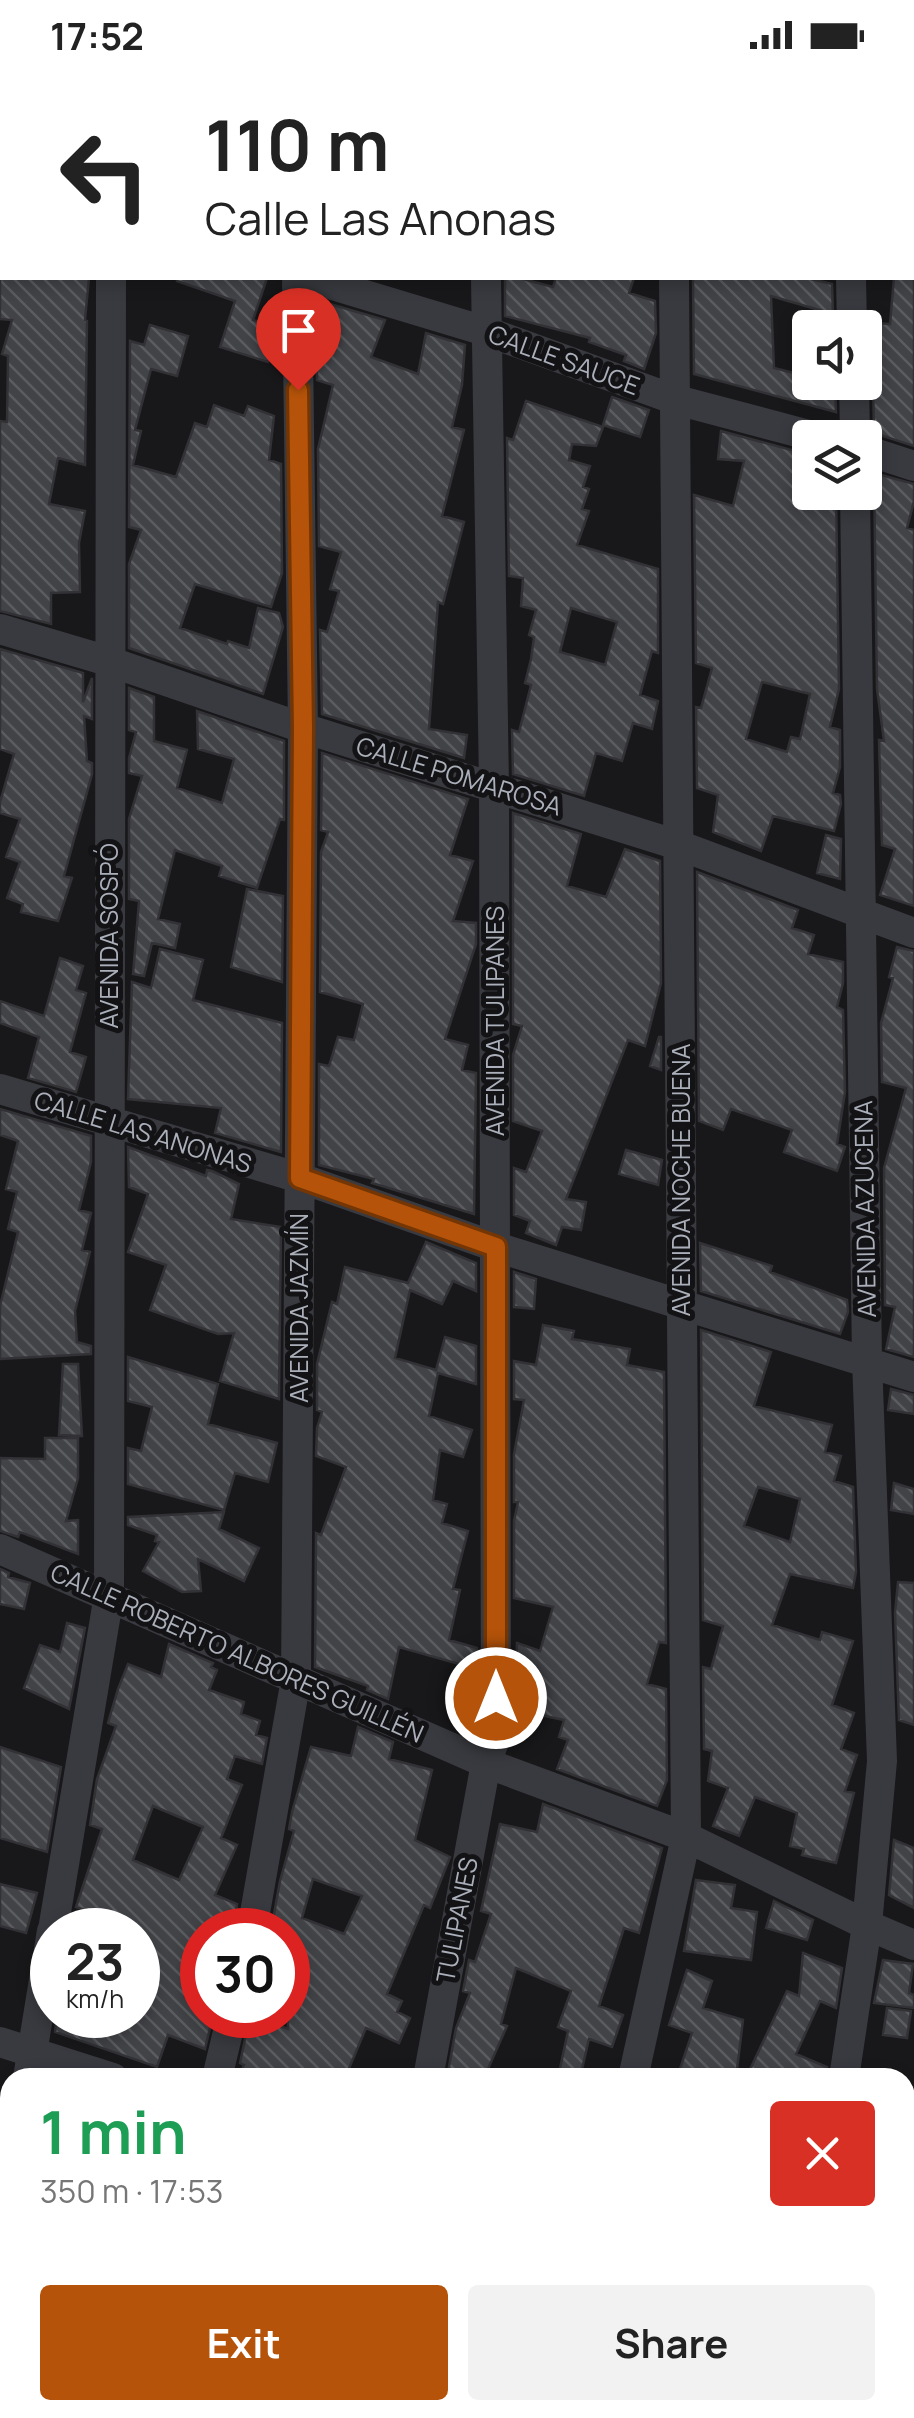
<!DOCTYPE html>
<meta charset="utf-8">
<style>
:root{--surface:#fff;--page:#f2f2f2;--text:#222;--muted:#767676;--accent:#b45309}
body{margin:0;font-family:Manrope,sans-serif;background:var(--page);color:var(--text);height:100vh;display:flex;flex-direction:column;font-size:38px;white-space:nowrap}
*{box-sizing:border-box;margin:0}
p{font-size:32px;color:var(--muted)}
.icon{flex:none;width:55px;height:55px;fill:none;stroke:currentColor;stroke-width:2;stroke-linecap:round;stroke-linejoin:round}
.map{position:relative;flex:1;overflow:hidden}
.details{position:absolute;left:0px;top:1998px;width:915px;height:352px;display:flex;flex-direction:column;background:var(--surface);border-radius:30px 30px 0 0;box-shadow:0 5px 15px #0003}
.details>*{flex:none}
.guide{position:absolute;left:0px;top:0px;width:915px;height:210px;box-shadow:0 5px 15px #0003;background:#fff;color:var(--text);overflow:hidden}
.buttons{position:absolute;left:792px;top:240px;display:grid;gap:20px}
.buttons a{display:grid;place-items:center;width:90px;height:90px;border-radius:10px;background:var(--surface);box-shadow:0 5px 15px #0003;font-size:50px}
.speed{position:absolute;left:30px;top:1838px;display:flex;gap:20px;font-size:50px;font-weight:700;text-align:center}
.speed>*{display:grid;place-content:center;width:130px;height:130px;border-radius:50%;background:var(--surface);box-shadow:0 5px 15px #0003;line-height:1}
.speed small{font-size:25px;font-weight:400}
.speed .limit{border:15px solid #d22;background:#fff;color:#111}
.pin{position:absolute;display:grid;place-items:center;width:85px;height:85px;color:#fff;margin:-102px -42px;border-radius:50% 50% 50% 0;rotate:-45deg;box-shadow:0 0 10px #0007}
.pin .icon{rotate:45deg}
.me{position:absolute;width:110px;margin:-55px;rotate:0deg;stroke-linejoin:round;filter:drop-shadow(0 0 8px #0008)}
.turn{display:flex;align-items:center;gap:35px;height:210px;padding:0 40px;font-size:45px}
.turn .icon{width:130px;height:130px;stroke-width:2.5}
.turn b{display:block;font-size:70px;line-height:85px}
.round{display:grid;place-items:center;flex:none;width:105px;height:105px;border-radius:10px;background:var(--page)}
.summary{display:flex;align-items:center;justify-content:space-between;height:170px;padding:0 40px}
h1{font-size:60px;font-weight:700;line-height:75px;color:#1e9e55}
.primary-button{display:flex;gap:20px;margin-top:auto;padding:20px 40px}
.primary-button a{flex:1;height:115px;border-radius:10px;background:var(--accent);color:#fff;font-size:40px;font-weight:700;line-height:115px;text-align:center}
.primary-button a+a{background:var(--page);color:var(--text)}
.status{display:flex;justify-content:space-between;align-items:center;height:70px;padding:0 50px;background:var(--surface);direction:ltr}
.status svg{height:28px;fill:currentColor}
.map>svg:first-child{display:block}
.building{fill:url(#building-back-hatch);stroke:#323236;stroke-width:2.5;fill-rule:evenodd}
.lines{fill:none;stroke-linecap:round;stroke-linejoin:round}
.minor{stroke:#393a3f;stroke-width:30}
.route-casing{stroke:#753606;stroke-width:25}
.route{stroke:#b45309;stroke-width:18}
.labels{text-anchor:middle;stroke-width:10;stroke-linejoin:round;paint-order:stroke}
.street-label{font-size:25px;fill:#aaafba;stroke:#131315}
</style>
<div class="status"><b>17:52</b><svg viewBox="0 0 49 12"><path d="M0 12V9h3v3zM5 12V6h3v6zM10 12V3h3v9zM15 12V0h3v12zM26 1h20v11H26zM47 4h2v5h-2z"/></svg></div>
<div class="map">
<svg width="914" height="2348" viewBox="0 0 914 2348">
<defs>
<pattern id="building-back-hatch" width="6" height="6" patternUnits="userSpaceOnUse" patternTransform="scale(2.5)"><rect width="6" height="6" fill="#424347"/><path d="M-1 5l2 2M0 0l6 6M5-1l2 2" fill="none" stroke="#5b5c5f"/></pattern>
</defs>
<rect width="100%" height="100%" fill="#18181a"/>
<path class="building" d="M0 208H89L85 250 87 251 85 395 58 388 49 434 85 441 79 473 80 522 51 523V554L0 541V351L7 352 8 286 2 284 12 250 0 249Z
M177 208H267L253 250 278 257 268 292 220 277 235 231 177 211Z
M505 208H519L553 217 556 208H634L629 223 655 231 656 263 644 299 624 291 626 285 589 272 590 268 505 246Z
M693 208H807L832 214 833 244 771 226 774 298 810 307V312L835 314 836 342 694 304Z
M894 208H914V376L874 363 873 312 867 299 871 253 890 254Z
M316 230 385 250 371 287 418 304 426 263 465 275 462 315 452 357 464 360 442 446 464 452 443 534 438 532 429 659 467 665 464 688 322 644 320 560 327 562 339 521 330 519 341 482 319 476 318 379 333 315 317 310Z
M150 255 188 266 177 306 151 299 135 360 141 361 133 395 176 407 195 353 207 357 214 335 244 346 248 336 274 346 269 390 281 394 282 503 271 537 195 514 180 558 227 574 228 571 249 578 258 538 279 543 283 557 263 624 129 578V494L141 460 129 457 130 271 144 275Z
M612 327 649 340 640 367 603 355Z
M526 331 603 357 596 376 572 374 569 390 590 396 583 417 589 419 582 439 589 441 577 475 658 499V583L652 581 640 625 658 631 652 659 633 653 622 691 596 683 584 726 513 704 512 660 519 662 531 615 525 613 531 589 534 567 529 565 536 540 521 536 523 508 509 506 507 368 513 370ZM571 538 617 552 605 595 560 582Z
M721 361 810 385V422H836L839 619 830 657 840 660V697L833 723 840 725 841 734 834 761 773 746 761 781 713 762 718 725 697 718 696 637 701 638 712 598 696 593 694 425 733 436 744 391 718 389ZM762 612 810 624 800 669 791 667 787 682 746 669Z
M874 403 914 414V431L907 458 914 460V836L880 825 895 779 882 775 879 670 884 671 877 619Z
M0 579 83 603V632L92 608V649L84 646 87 691 92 693V704L64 806 72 808 58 851 21 842 23 834 7 828 20 792 6 787 20 749 0 743V732L14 684 0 679Z
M129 618 154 627V671L187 680 177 718 222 733 234 689 198 679 197 641 284 671V750L280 749 257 818 219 806 222 796 175 780 158 849 180 854 175 878 152 873 144 906 133 904 139 831 129 829V749L142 706 129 703V688L136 662 129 660Z
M322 683 468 729 450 785 473 791 453 851 476 853V874L445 969 468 975 462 1000 476 1003 474 1144 372 1113 374 1109 319 1095V994L329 996 338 967 354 970 363 934 320 922 321 782 328 762 321 760Z
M513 743 581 764 567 816 606 827 625 779 660 791 661 913 645 976 628 970 566 1129 586 1132 581 1160 562 1157 556 1175 526 1163 530 1151 514 1145V1098L526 1102 542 1061 513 1051V985L522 956 513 954Z
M826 765 841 769 840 809 817 803Z
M697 802 798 840 792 858 814 865 808 884 843 892V913L837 937 843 940 845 1022 837 1074 845 1077 837 1101 784 1082 792 1060 731 1039 723 1060 699 1051Z
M247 819 283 826 282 912 231 897Z
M897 877 914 881V1287L886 1279 895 1237 885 1235 884 1098 906 1018 882 1012 881 953 893 908 889 907Z
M160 879 203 890 193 930 282 953 281 1082 215 1063 221 1038 128 1029 132 912 151 918Z
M60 888 83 896 76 920 86 923 70 982 86 987 76 1022 28 1008 39 967 0 953V931L44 946Z
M659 967H661V1000L650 996Z
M0 1039 91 1066V1092L79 1140 91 1143 82 1180 90 1182 75 1241 77 1272 91 1276V1284L0 1289V1236L18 1162 8 1159 17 1122 6 1119 18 1071 0 1065Z
M128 1077 206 1106 207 1100 212 1101 239 1114 231 1149 281 1157 279 1329 220 1311 234 1263 218 1264 150 1240 166 1195 128 1182 148 1124 129 1117Z
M626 1080 662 1090 658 1115 619 1104Z
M426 1172 476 1193V1221L453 1211 442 1234 410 1220 395 1288 436 1300 445 1267 476 1276V1314L438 1303 429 1346 472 1360 463 1387 440 1380 433 1430 447 1434 442 1453 468 1461 453 1519 460 1520 449 1570 477 1578V1599L399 1577 388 1629 367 1620 368 1616 315 1597 316 1463 321 1465 346 1397 316 1386 317 1358 322 1342 317 1340V1294L332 1232 337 1234 345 1197 408 1213Z
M700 1173 772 1196 770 1202 847 1230 848 1242 840 1264 701 1221Z
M514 1202 536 1209 534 1239 514 1237Z
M543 1255 574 1261 572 1269 630 1279 627 1295 664 1302 666 1573 659 1572 647 1614 666 1619 667 1710 657 1736 557 1699 568 1670 559 1667 564 1650 535 1644 539 1619 515 1611 517 1573 540 1581 553 1537 514 1528V1451L518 1432H514V1384L524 1330 514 1329V1291L536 1295Z
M701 1260 771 1282 754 1336 832 1355 825 1382 841 1386 834 1411 853 1417 856 1502 853 1518 790 1504 772 1555 820 1570 822 1562 853 1571 832 1635 854 1643 841 1679 857 1685 845 1721 854 1723 836 1793 802 1785 804 1779 790 1776 797 1743 755 1727 739 1766 713 1756 728 1718 708 1711 712 1681 704 1679 703 1597 711 1599 723 1556 703 1550ZM758 1417 800 1429 790 1472 744 1456Z
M128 1287 218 1314 208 1354 277 1373 268 1412 235 1403 224 1440 128 1414V1378L141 1381 152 1337 128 1331Z
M63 1294H78L82 1366 59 1365Z
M891 1319 914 1325V1344L888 1340Z
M45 1368H78V1408L66 1451 78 1450V1484L20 1462 18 1467 0 1461V1388L45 1389Z
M894 1413 914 1419V1444L891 1440Z
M224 1442 219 1459 259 1478 244 1511 198 1489 201 1521 182 1522 143 1501 159 1472 155 1471 157 1465 128 1455V1447Z
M0 1499 9 1503 8 1507 30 1513 24 1539 0 1534Z
M898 1512 914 1513V1655L899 1650 895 1543Z
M67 1553 85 1558 69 1639 24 1618 40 1575 60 1582Z
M169 1574 213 1593 211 1597 217 1600 209 1620 244 1632 241 1644 260 1651 256 1665 267 1668 262 1694 235 1686 227 1709 242 1715 221 1768 237 1775 215 1825 237 1834 234 1860H202V1883L185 1927 202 1934V1945H213L205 1979 168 1965 157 1997 55 1962 57 1945H138V1860H104L108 1849 76 1837 102 1759 90 1755 97 1709 116 1656 108 1653 118 1619 128 1594 161 1607ZM153 1736 203 1757 179 1810 133 1790Z
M358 1657 393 1672 389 1689 432 1700 415 1770 450 1787 430 1838 424 1835 387 1924 402 1931 397 1942 410 1948 399 1973 366 1958 345 2008H238L244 1995 240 1993 250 1945 288 1959V1860H271L280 1811 294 1761 289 1759 292 1742 311 1677 351 1686ZM313 1809 362 1826 344 1864 302 1848Z
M0 1677 61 1697 47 1782 0 1768Z
M543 1734 662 1778 639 1863 624 1858 599 1936 623 1945 612 1977 589 1969 580 2008H558L568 1961 558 1957 571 1921 516 1898 501 1954 507 1956 484 2008H447L456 1958 470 1923 463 1921 469 1890 475 1892 491 1844 481 1841 500 1754 537 1762Z
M894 1770 914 1778V1838L889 1825Z
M696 1810 735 1815 731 1838 757 1842 751 1890 684 1881Z
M0 1814 37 1823 26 1863 0 1856Z
M774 1831 813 1850 807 1870 766 1858Z
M803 1883 842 1898 836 1938 820 1931 796 1984 827 1997 826 2008H746L787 1921 799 1926Z
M883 1890 913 1894 909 1923 914 1925V1938L874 1933Z
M687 1900 712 1911 703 1938 743 1950 736 2008H677L692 1963 669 1955Z
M887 1938 911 1941 907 1968 883 1965Z"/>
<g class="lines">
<path class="minor" d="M110 0V2
M300 2V0
M492 2V0
M675 2V0
M853 2V0
M0 104 2 105
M309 208 485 261 673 329 820 368
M851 208 852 258
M854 312 855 368
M865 380 914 396
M0 559 108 591 303 658 681 776 914 863
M0 1019 300 1108 496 1177 914 1307
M0 1479 486 1693 686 1767 867 1855 914 1875
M53 1860 109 1525 111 208
M252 1860 296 1609 303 658 297 208
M0 1972 113 2008
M28 2008 52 1861
M217 2008 232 1945
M428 2008 486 1693 496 1666 494 717 486 208
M633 2008 686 1767 674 208
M844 2008 867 1855 882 1691 867 1290 855 422
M905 2142 914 2143
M0 2150 10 2099
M360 2348 362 2340
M569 2348 571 2340
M790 2348 792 2340"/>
</g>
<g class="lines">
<defs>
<path id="route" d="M298 320 303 658 300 1108 496 1177V1628"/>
</defs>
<use href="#route" class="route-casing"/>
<use href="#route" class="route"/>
</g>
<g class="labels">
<g class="street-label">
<text transform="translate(564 290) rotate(20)" y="9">CALLE SAUCE</text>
<text transform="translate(459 706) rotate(17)" y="9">CALLE POMAROSA</text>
<text transform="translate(109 866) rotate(-90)" y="9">AVENIDA SOSPÓ</text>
<text transform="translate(495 951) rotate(-90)" y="9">AVENIDA TULIPANES</text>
<text transform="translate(143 1062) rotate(17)" y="9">CALLE LAS ANONAS</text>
<text transform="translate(681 1110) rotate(-90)" y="9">AVENIDA NOCHE BUENA</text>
<text transform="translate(865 1139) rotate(-91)" y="9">AVENIDA AZUCENA</text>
<text transform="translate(299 1238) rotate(-90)" y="9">AVENIDA JAZMÍN</text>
<text transform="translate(237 1583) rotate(24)" y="9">CALLE ROBERTO ALBORES GUILLÉN</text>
<text transform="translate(457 1850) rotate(-79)" y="9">TULIPANES</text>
</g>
</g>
</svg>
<div class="buttons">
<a><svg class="icon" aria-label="sound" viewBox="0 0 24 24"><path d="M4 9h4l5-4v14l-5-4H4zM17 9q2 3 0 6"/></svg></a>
<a><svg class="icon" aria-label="layers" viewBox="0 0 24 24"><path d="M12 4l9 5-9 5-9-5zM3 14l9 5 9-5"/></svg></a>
</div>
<div class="speed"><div>23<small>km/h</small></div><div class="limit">30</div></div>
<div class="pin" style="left:298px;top:320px;background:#d93025"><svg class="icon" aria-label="arrive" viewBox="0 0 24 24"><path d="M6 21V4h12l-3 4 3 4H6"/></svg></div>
<svg class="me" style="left:496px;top:1628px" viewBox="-20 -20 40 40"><circle r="17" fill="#b45309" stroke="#fff" stroke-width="3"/><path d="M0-11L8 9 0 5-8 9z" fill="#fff"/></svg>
<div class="guide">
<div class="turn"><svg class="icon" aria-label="left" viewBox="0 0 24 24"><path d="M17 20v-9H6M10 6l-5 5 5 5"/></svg><div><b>110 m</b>Calle Las Anonas</div></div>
</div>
<section class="details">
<div class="summary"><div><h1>1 min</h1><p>350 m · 17:53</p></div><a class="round" style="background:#d93025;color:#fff"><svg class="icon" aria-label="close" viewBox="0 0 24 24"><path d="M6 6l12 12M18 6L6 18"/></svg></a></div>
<div class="primary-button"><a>Exit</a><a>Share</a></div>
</section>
</div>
